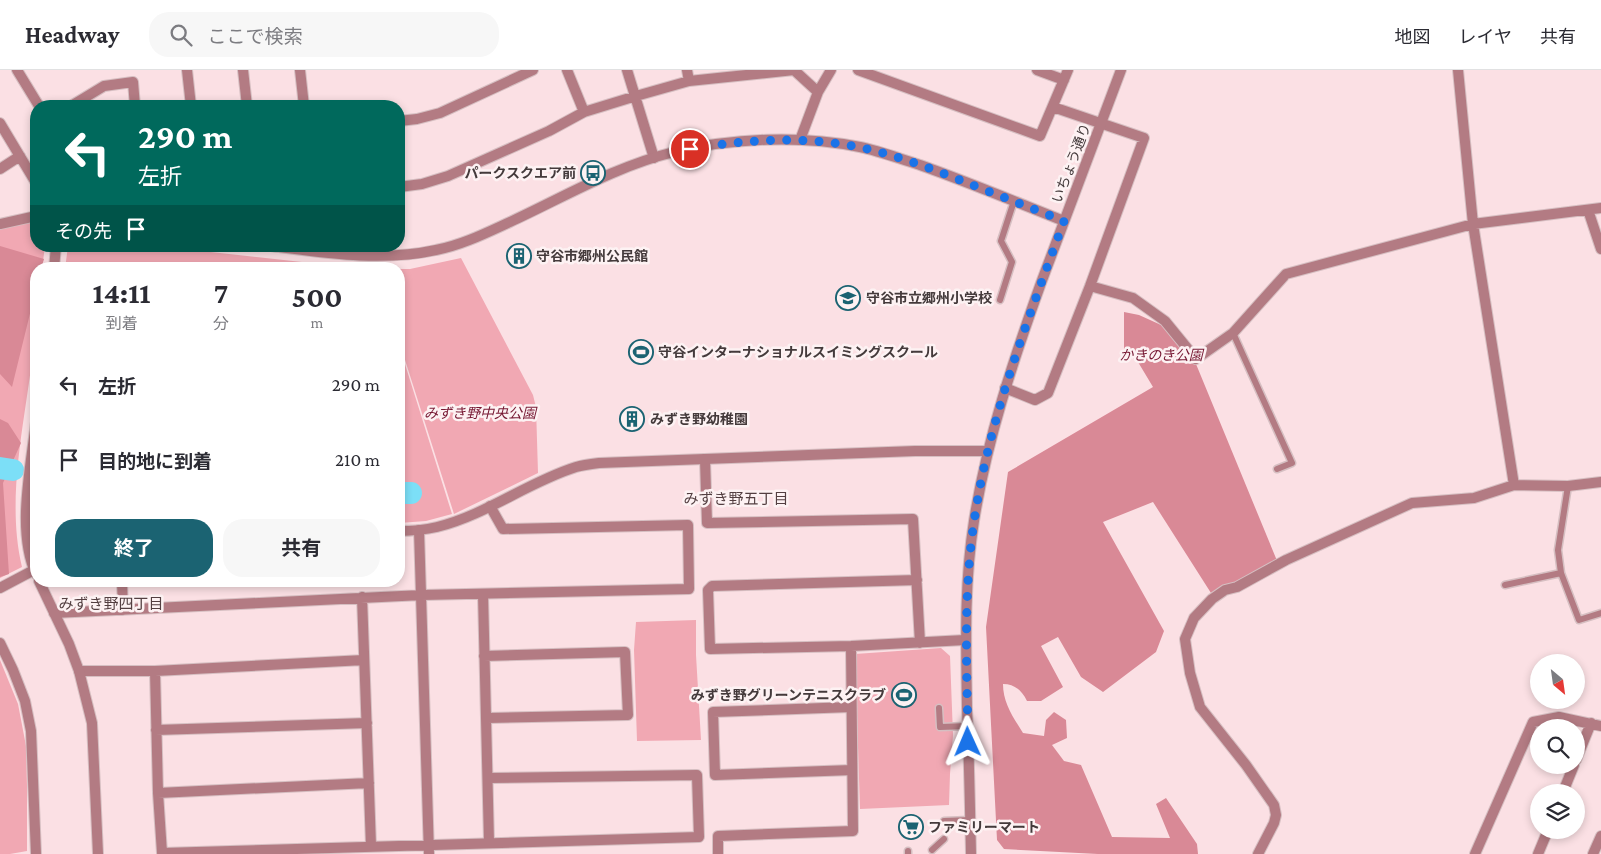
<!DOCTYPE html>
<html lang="ja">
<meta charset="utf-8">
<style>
:root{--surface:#fff;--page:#f7f7f7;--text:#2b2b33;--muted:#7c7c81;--line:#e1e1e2;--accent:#1b6372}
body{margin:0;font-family:"Crimson Pro","Noto Sans JP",serif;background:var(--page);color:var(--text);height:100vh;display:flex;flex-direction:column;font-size:19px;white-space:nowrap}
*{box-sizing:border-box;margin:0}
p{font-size:16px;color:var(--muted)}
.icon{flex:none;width:28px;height:28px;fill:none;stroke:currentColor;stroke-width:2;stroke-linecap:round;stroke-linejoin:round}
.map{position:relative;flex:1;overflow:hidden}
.drawer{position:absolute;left:30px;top:192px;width:375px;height:325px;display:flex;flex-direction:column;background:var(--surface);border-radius:20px;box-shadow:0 2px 8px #0003}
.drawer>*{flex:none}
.banner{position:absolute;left:30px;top:30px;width:375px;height:152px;border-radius:20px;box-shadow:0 2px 8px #0003;background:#00695c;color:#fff;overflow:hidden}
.needle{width:32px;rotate:151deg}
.tools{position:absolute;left:1530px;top:584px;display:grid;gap:10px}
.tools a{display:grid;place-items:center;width:55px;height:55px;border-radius:50%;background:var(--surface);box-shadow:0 2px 8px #0003;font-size:25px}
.pin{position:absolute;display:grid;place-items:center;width:42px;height:42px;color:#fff;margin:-21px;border:2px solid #fff;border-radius:50%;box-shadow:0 1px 5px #0007}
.me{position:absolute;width:55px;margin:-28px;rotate:359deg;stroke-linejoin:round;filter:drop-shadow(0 0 4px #0008)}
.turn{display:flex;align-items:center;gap:18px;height:105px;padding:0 25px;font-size:22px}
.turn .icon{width:65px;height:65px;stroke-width:2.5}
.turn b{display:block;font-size:35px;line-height:42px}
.then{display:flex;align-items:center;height:48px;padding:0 25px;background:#0003;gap:10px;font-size:19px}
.eta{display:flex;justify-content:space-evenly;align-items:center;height:85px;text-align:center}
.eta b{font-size:30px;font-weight:700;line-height:35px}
.primary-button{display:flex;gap:10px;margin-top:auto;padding:10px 25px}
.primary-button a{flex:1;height:58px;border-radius:20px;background:var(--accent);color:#fff;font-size:20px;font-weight:700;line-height:58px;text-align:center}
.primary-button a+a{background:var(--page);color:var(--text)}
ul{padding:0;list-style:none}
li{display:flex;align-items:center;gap:15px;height:75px;padding:0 25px}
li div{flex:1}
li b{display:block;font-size:19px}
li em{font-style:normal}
header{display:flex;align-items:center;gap:30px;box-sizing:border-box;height:70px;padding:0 25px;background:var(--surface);border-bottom:1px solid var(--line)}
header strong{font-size:24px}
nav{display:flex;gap:28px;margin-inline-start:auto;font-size:18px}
.search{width:350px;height:45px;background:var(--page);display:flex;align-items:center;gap:12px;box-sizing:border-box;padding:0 18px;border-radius:20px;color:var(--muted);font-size:19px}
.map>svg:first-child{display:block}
.green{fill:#f1a8b3}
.forest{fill:#d98996}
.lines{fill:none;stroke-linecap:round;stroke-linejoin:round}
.river{stroke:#7cdff7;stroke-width:22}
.service-casing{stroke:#d6bfc2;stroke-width:9}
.minor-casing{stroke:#d6bfc2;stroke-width:12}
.tertiary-casing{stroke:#d6bfc2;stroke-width:12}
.service{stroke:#b37b83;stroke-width:6}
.minor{stroke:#b37b83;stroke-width:10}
.tertiary{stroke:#b37b83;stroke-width:10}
.route{stroke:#1a73e8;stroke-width:9;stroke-dasharray:0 16.2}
.labels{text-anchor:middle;stroke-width:5;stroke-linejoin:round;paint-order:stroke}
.street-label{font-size:14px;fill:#443a3b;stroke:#fdf2f3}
.poi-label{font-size:14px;font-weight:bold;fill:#443a3b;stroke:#fdf2f3;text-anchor:start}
.park-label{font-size:14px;font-style:italic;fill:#761732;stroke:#fdf2f3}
.neighbourhood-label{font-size:15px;fill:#533f41;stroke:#fdf2f3}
</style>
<header>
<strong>Headway</strong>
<div class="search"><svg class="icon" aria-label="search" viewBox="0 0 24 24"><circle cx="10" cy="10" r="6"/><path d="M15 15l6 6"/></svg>ここで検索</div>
<nav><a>地図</a><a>レイヤ</a><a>共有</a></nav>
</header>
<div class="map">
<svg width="1601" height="784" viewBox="0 0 1601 784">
<rect width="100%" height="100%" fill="#fbe0e4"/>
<path class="green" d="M36 150V176H45L42 199H36C36 215 37 232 36 248 32 328 3 418 22 497L0 508V155Z
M68 176H156L366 199H65Z
M461 188 533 325 536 337 538 403 454 444 399 271V199H410Z
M399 275 452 444 426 451 399 453Z
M696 550V585L701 670 637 671 634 580 636 552Z
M941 578 950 586 953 665 950 704 949 735 860 739 855 584Z
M0 590 18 634 26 676 27 716V781L10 784H0Z"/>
<path class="forest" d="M0 176 44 189 41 199H36V219L12 317 0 304Z
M1124 242 1139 245 1170 259 1196 294 1280 498 1232 521 1211 523 1153 432 1103 452 1164 561 1156 582 1103 622 1081 607 1058 567 1041 576 1063 617 1041 631H1027C1022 621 1015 614 1003 614 1003 633 1013 647 1023 663L1044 666 1046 650 1054 642 1066 650 1067 668 1052 675 1064 691 1081 695 1112 767 1170 768 1156 734 1166 728 1197 774 1198 784H1098L1004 779 997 770 986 557 1008 402 1153 317 1138 292 1124 281Z
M0 349 8 353 21 373 3 413 9 504 0 507Z"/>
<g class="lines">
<path class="river" d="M0 398 13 400
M399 423H411"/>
<defs>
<path id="service" d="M1000 230 1012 192 1001 171 1014 131
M1233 263 1292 393 1277 399
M1568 416 1558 480 1561 503 1579 550 1601 543
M1505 515 1561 503
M939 638 940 657 968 656
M944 751 970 750
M932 780 944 769
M908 781V784"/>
<path id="minor" d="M17 0 39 36
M187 0 191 36
M243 0 247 36
M300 0 304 36
M567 0 584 42
M627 0 654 88
M687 0 689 11
M794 0 818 22
M858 0 1040 66 1068 0
M1037 0 1064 10
M1458 0 1473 154 1514 415
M71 36 104 16 133 12 135 36
M399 51 417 49 440 43 533 0
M0 53 36 113
M800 70 818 22 831 0
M0 99 20 86
M399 117 422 114 448 106 549 61 584 42 636 26 689 11 794 0
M1588 140 1601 179
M0 154 36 146
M1090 216 1133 228 1165 251 1196 289 1233 263 1286 204 1473 154 1601 138
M1005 318 1035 330 1048 323 1090 216 1144 68 1053 37
M705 389 707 453 913 449 920 573
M419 460 429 784
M917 510 712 516 708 520 710 579 851 576 965 570
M122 511 123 540
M0 518 34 500
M483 524 489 772
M362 527 371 776
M54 543 422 525 689 519 688 455 503 459 490 436
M0 573 13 600 25 631 31 661 36 784
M484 586 625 582 628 645 487 648
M79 601H155L364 590
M155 601 158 723 162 783 699 767 697 705 488 708
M851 637 713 642 715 705 852 700
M156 660 367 653
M1576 690 1591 653
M1563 722 1574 695
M158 723 369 713
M718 784V766L853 761 851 576
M1258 784 1274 753 1276 745 1274 735 1246 695 1200 637 1190 603 1185 569 1194 548 1212 529 1225 520 1237 517 1286 490 1412 433 1474 428 1514 415 1568 416 1601 412
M1475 784 1533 652 1559 647 1601 656
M1538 784 1548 760
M1593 784 1601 766"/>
<path id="tertiary" d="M271 176C325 183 382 192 436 180 462 175 486 163 510 152 564 127 616 96 674 82 734 68 800 65 860 77 880 81 900 89 920 95 968 112 1016 132 1064 151
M54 199 56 176
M36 352C31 397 16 461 36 504
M399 461C412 461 424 460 437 457 486 445 528 412 576 397 583 395 591 394 599 393L915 381H987
M39 511 69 574 79 601 92 653 98 784
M971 784C970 735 969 687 967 638 966 575 964 513 974 451 987 369 1013 291 1041 213 1067 142 1094 71 1121 0"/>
</defs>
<use href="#service" class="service-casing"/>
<use href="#minor" class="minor-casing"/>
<use href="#tertiary" class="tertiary-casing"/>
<use href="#service" class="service"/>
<use href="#minor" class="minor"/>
<use href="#tertiary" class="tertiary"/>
</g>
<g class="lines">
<path class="route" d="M690 79C738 71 786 67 834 73 883 79 930 98 975 116 1005 128 1034 139 1064 151 1028 250 989 348 974 452 963 525 967 599 968 672"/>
</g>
<defs>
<symbol id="bus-ring" viewBox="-11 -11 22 22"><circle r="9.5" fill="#fdf2f3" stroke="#1b6372" stroke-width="1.5"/><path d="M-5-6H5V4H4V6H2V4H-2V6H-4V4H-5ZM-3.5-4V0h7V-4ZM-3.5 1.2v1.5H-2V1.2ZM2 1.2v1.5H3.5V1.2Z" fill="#1b6372"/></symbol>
<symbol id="building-ring" viewBox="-11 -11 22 22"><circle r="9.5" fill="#fdf2f3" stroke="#1b6372" stroke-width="1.5"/><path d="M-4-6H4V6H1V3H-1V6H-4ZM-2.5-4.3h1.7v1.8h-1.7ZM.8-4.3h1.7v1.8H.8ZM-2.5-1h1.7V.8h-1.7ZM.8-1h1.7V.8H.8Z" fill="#1b6372"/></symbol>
<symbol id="school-ring" viewBox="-11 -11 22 22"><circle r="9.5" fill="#fdf2f3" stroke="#1b6372" stroke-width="1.5"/><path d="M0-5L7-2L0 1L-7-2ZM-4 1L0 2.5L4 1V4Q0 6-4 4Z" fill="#1b6372"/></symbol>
<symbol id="stadium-ring" viewBox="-11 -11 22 22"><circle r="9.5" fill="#fdf2f3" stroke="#1b6372" stroke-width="1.5"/><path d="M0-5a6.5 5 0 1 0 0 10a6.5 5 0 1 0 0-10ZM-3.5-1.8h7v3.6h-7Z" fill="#1b6372"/></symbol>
<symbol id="supermarket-ring" viewBox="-11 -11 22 22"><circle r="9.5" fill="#fdf2f3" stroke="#1b6372" stroke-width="1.5"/><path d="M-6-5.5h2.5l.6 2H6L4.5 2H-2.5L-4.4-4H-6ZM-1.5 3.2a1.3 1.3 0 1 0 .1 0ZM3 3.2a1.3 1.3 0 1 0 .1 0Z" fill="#1b6372"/></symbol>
</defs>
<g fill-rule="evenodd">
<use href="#bus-ring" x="579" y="89" width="28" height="28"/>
<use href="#building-ring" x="505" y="172" width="28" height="28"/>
<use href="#school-ring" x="834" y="214" width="28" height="28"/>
<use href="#stadium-ring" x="627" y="268" width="28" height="28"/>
<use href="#building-ring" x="618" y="335" width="28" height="28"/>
<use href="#stadium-ring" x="890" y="611" width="28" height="28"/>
<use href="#supermarket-ring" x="897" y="743" width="28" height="28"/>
</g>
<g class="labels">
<g class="street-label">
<text transform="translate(1071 93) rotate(-69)" y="5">いちょう通り</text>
</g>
<g class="poi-label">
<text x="576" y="108" text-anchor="end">パークスクエア前</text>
<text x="536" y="191">守谷市郷州公民館</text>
<text x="866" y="233">守谷市立郷州小学校</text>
<text x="658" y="287">守谷インターナショナルスイミングスクール</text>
<text x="650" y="354">みずき野幼稚園</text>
<text x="886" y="630" text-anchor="end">みずき野グリーンテニスクラブ</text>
<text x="928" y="762">ファミリーマート</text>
</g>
<g class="park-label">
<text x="1161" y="290">かきのき公園</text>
<text x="480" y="348">みずき野中央公園</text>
</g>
<g class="neighbourhood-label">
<text x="736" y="434">みずき野五丁目</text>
<text x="111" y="539">みずき野四丁目</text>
</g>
</g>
</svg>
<div class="tools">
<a><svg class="needle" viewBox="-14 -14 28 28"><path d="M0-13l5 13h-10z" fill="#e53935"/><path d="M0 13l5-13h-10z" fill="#7c7c81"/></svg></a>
<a><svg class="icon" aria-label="search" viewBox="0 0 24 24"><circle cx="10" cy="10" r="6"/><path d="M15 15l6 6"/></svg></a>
<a><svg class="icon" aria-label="layers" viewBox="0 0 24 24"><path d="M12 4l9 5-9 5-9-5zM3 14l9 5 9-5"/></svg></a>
</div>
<div class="pin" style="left:690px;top:79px;background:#d93025"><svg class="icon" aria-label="arrive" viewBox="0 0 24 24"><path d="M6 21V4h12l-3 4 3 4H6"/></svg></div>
<svg class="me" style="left:968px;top:672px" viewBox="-20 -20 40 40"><path d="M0-17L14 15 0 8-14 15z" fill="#1a73e8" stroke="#fff" stroke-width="4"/></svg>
<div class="banner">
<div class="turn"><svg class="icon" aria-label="left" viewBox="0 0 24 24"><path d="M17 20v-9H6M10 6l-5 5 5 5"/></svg><div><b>290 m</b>左折</div></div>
<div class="then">その先<svg class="icon" aria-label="arrive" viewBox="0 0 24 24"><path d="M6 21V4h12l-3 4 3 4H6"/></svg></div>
</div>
<section class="drawer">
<div class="eta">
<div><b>14:11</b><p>到着</p></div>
<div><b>7</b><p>分</p></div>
<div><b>500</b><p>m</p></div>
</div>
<ul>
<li><svg class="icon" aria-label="left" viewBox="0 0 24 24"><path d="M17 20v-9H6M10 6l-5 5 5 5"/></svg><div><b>左折</b></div><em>290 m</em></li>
<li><svg class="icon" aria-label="arrive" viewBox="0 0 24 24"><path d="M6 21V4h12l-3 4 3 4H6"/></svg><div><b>目的地に到着</b></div><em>210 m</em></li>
</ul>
<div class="primary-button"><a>終了</a><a>共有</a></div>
</section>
</div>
